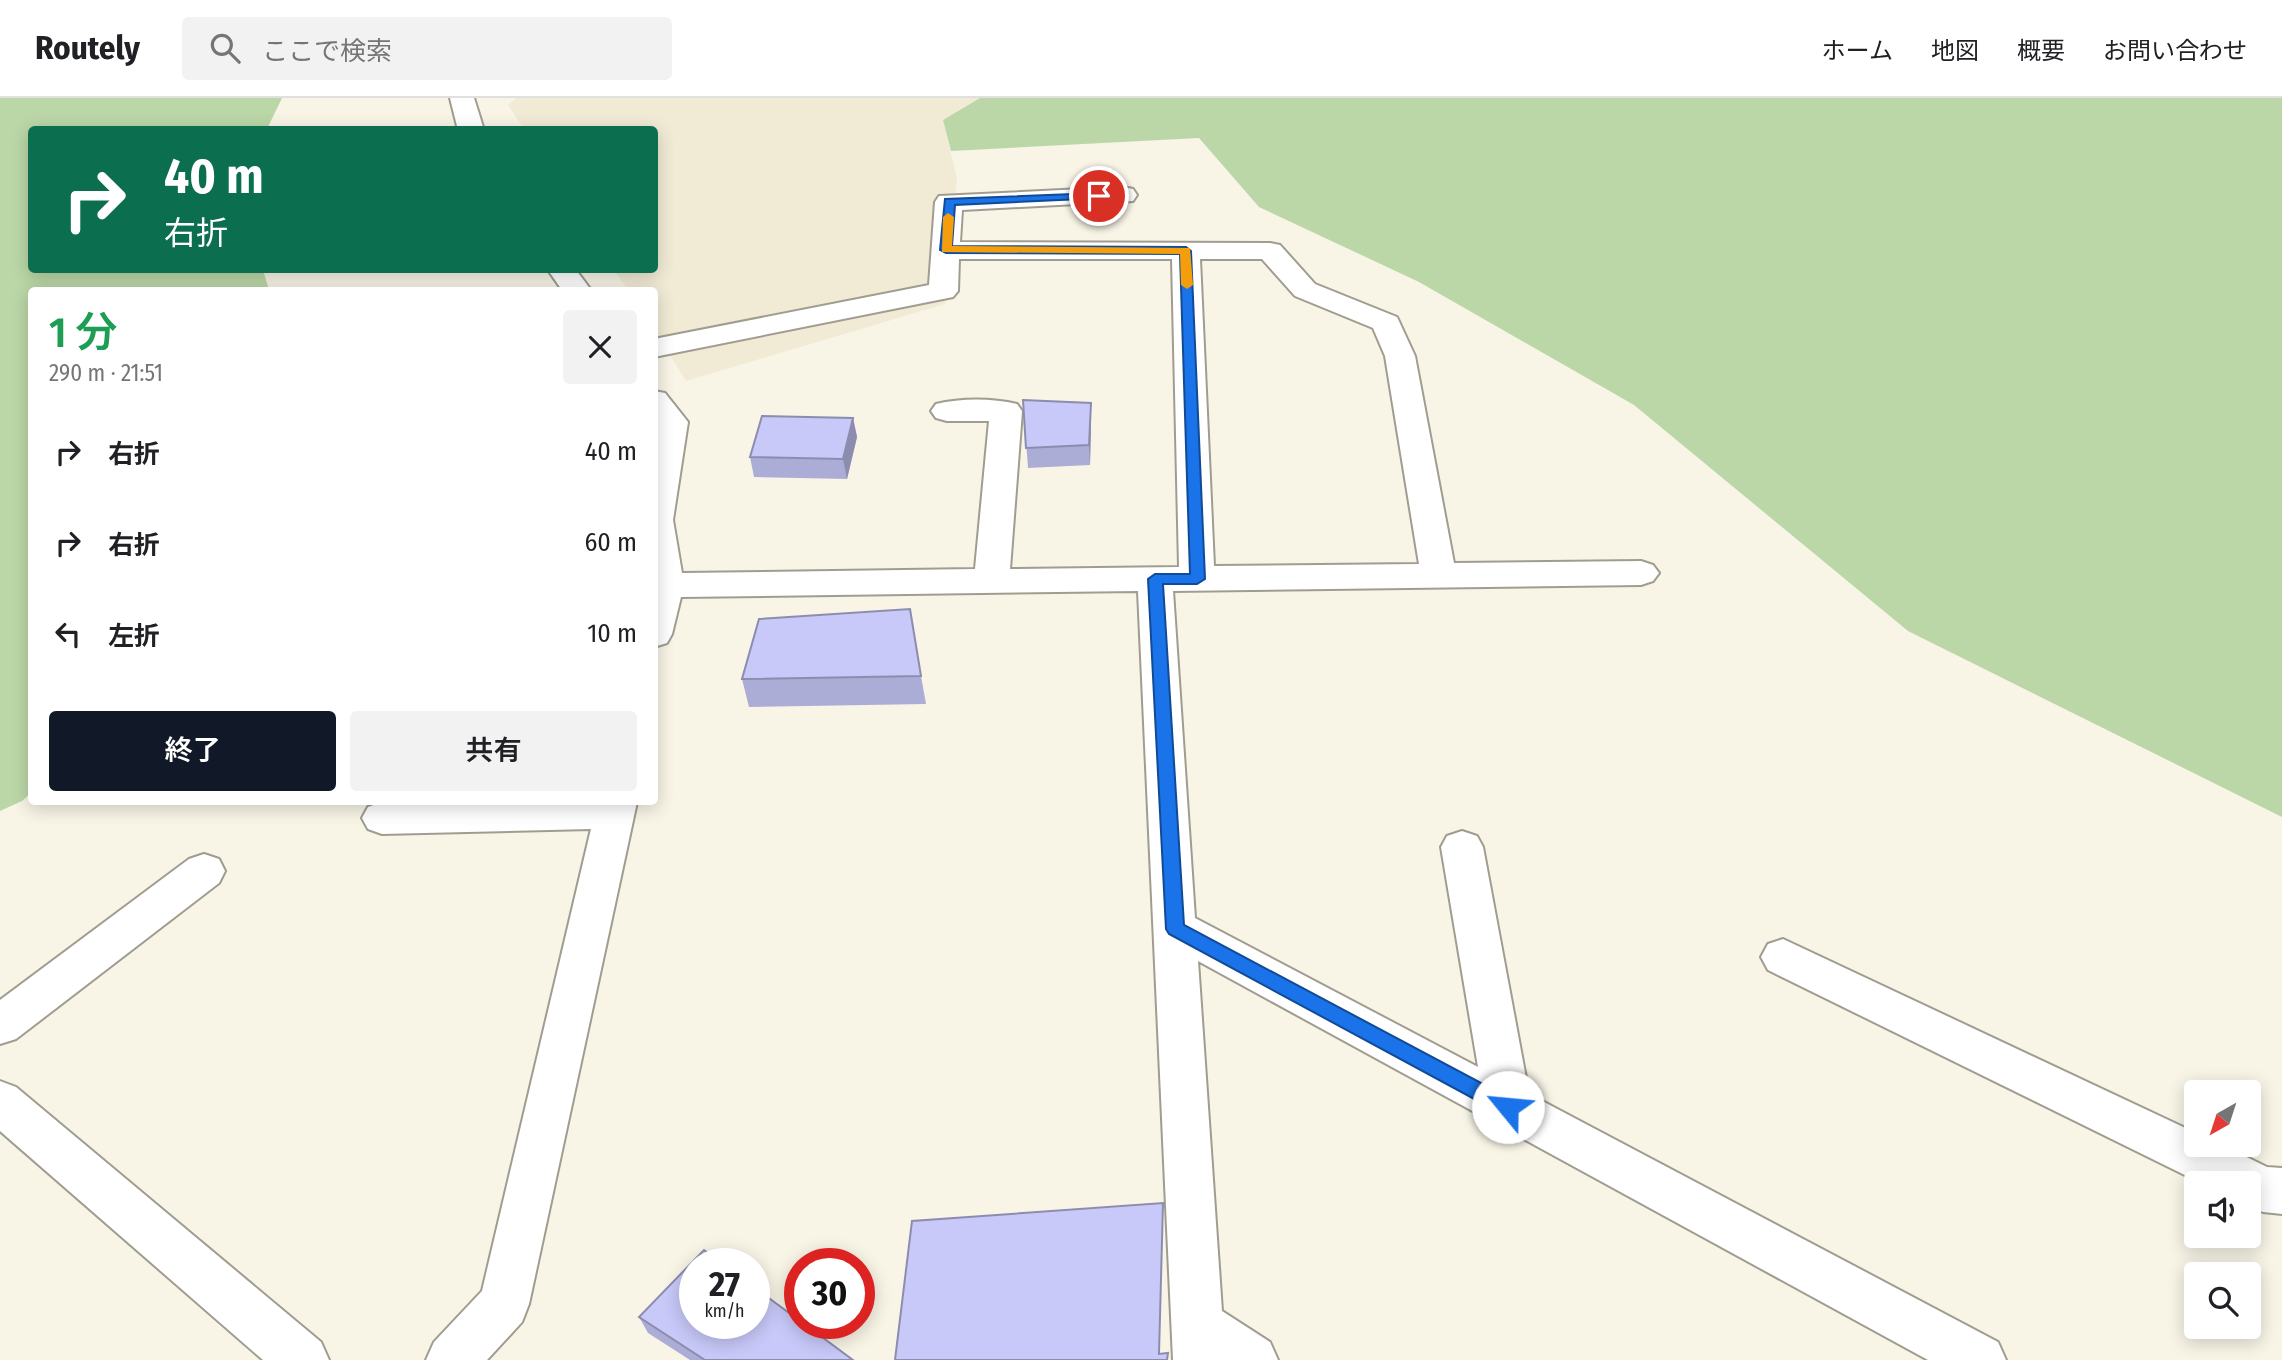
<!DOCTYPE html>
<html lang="ja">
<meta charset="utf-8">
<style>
:root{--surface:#fff;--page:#f2f2f2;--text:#202124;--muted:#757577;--line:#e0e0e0;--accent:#111827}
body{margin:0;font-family:"Fira Sans Condensed","Noto Sans JP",sans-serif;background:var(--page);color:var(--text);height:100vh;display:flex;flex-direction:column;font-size:26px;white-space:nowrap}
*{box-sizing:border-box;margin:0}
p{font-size:23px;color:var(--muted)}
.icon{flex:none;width:38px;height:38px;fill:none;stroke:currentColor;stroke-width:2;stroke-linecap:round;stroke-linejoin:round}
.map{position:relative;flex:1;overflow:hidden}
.panel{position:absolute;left:28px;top:189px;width:630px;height:518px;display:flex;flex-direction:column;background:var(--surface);border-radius:7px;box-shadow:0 4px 18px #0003}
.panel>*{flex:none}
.hud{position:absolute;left:28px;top:28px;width:630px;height:147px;border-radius:7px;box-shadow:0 4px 18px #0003;background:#0b6e4f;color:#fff;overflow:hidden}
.needle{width:46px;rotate:219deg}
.buttons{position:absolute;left:2184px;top:982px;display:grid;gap:14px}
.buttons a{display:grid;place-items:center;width:77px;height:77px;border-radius:7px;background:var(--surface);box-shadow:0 4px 18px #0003;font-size:35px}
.speed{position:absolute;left:679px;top:1150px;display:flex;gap:14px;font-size:35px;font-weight:700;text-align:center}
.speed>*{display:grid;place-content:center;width:91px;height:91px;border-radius:50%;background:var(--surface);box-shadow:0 4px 18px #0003;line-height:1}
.speed small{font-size:18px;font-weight:400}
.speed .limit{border:10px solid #d22;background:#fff;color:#111}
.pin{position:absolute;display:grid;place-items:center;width:60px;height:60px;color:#fff;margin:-30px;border:4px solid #fff;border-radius:50%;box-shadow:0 2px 7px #0007}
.me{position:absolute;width:77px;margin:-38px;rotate:298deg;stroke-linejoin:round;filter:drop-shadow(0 0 5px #0008)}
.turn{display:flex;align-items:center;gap:24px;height:147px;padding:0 21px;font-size:32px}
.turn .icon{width:91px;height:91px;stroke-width:2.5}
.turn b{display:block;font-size:49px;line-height:60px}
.round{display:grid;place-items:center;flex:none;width:74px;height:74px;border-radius:7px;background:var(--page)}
.summary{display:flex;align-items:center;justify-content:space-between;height:119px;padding:0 21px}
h1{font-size:42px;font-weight:600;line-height:52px;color:#1e9e55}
.action{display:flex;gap:14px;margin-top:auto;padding:14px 21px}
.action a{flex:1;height:80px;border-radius:7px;background:var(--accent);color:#fff;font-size:28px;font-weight:600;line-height:80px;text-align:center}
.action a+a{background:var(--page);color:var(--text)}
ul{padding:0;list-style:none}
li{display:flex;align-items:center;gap:21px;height:91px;padding:0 21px}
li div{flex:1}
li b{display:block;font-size:26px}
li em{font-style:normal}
header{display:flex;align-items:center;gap:42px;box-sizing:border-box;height:98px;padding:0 35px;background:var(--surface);border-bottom:2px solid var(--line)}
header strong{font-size:33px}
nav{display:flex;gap:38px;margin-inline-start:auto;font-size:24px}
.search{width:490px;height:63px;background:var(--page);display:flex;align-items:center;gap:18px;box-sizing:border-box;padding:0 24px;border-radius:7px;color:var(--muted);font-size:26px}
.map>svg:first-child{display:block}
.built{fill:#f1ebd6}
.green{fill:#bbd7a7}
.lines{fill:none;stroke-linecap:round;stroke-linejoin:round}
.street-casing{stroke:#a09d90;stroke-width:4}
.street{fill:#fff;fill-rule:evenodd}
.wall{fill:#acadd6}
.shaded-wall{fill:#8c8dae}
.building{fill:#c8c9f9;stroke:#8c8dae;stroke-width:2}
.route{fill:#1a73e8;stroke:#114b97;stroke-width:2}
.slow{fill:#f59e0b}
</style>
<header>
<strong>Routely</strong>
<div class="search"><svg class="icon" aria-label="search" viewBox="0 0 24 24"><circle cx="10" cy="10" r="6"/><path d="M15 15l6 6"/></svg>ここで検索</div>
<nav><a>ホーム</a><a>地図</a><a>概要</a><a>お問い合わせ</a></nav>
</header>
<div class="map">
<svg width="2282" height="1262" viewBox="0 0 2282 1262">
<rect width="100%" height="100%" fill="#f8f5e7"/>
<path class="built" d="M516 0H980L943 22 957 81 945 206 686 283 655 234 654 192H628L614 172H654V32L524 31 508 7Z"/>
<path class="green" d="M0 0H282L267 31 32 32V172H263L269 192H32L31 695 22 703 0 713Z
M980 0H2282V719L1908 533 1634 307 1419 184 1259 109 1199 40 951 53 943 22Z"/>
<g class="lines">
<defs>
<path id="street" d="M450 0H474L484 32H458Z
M1123 89 1133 91 1137 97 1133 103 962 112 960 144 1270 145 1280 147 1315 186 1397 219 1415 258 1454 465 1641 463 1653 467 1659 475 1653 483 1641 487 1173 493 1195 820 1478 969 1441 749 1447 738 1462 733 1477 738 1483 749 1529 996 1998 1244 2006 1262H1928L1198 863 1222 1213 1270 1244 1278 1262H1173L1138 493 681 499 672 536 667 545 654 549V293L665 295 688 324 673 422 682 475 975 471 989 323H947L936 320 931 313 936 306C960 300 993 300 1017 306L1022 313 1010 471 1179 469 1172 161H959L958 193 953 199 654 259V241L929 187 935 104 939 98ZM1200 161H1262L1295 198 1373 230 1385 258 1419 466 1214 468Z
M548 172H576L591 192H562Z
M382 704H637L529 1206 522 1224 487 1262H426L434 1244 482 1193 591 731 382 736 368 731 362 720 368 709Z
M204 756 219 761 225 773 219 785 16 941 0 946V902L189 761Z
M1783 841 2196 1035V1046H2220L2267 1069 2282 1070V1116L2263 1114 2249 1108V1085H2201L1768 872 1761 859 1768 846Z
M0 983 16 989 321 1244 329 1262H263L0 1033Z"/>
</defs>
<use href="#street" class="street-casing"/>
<use href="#street" class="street"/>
</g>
<path class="wall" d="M1023 302 1091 325 1090 367 1028 370Z
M853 320 857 339 847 381 754 379 750 359Z
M921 578 926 606 749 609 742 581Z
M639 1219 853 1262H690L648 1235Z"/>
<path class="shaded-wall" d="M1091 305V325L1090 367 1089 347Z
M853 320 857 339 847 381 843 361Z"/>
<path class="building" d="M1023 302 1091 305 1089 347 1026 350Z
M762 318 853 320 843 361 750 359Z
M910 511 921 578 742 581 759 521Z
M1163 1105 1159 1256 1168 1255 1167 1262H895L912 1123Z
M704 1152 722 1166H695V1225H754V1189L800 1223V1225H803L853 1262H705L639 1219Z"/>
<path class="route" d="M1099 95 1103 96V100L955 107 952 148 1186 149 1191 153 1205 481 1197 486H1163L1184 827 1515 1003 1518 1009 1515 1016 1508 1018 1502 1016 1169 836 1166 831 1148 481 1155 476H1190L1180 156 946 155 940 152 945 101Z"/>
<path class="slow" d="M948 115 954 119 952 148 1190 150 1193 187 1187 191 1181 187 1180 156 942 154 943 119Z"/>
</svg>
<div class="buttons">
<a><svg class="needle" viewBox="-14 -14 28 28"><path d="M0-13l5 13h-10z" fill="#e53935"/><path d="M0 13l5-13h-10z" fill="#757577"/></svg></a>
<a><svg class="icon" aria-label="sound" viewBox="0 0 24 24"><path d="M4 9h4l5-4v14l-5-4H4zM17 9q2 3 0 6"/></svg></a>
<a><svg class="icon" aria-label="search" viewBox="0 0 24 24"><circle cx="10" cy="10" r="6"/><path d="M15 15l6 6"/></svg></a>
</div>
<div class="speed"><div>27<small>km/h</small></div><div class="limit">30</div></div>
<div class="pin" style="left:1099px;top:98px;background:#d93025"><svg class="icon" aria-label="arrive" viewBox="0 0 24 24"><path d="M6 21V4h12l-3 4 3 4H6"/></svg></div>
<svg class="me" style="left:1508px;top:1009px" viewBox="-20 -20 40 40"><circle r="19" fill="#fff"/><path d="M0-13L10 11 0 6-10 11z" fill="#1a73e8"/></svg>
<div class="hud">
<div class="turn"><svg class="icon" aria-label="right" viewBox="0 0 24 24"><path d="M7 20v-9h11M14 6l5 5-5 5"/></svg><div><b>40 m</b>右折</div></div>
</div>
<section class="panel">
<div class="summary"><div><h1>1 分</h1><p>290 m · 21:51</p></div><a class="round"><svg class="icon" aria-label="close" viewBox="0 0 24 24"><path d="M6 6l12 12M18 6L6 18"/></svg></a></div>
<ul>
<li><svg class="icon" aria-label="right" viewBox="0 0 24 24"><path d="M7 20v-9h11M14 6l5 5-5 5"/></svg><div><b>右折</b></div><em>40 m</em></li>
<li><svg class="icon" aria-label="right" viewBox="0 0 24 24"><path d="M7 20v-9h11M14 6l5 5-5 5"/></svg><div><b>右折</b></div><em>60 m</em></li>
<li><svg class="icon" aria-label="left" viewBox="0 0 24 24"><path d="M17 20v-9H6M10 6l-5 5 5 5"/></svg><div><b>左折</b></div><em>10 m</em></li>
</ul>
<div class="action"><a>終了</a><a>共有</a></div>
</section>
</div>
